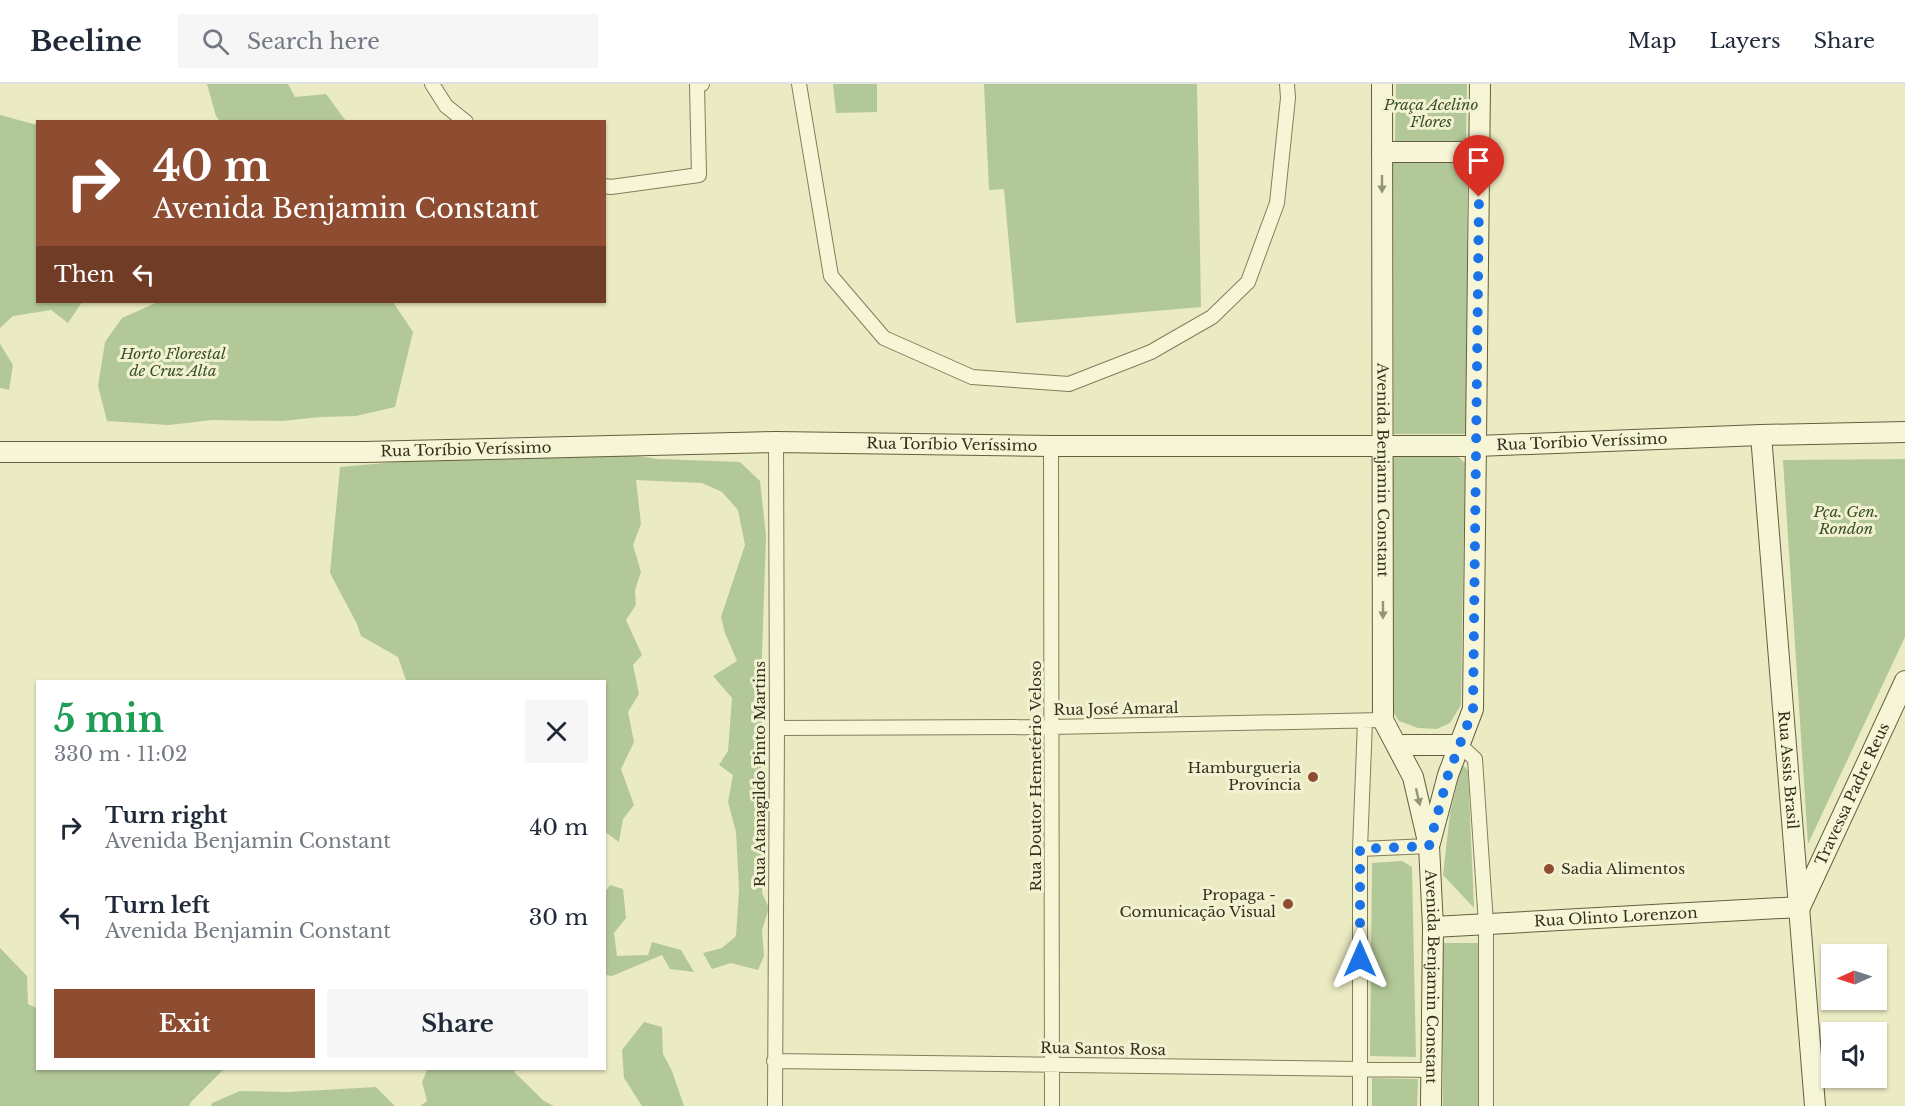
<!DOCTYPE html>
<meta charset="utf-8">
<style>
:root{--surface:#fff;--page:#f6f6f7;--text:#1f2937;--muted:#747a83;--line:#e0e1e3;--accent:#8e4c30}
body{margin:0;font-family:"Libre Baskerville",serif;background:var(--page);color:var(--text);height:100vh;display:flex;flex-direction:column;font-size:22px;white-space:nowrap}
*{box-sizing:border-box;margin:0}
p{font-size:20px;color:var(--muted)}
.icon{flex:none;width:33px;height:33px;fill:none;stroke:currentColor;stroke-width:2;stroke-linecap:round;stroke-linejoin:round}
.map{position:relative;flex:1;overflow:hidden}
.drawer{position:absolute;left:36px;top:596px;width:570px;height:390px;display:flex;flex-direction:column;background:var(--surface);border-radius:0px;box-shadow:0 2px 4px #0004}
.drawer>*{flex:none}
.banner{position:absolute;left:36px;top:36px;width:570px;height:183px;border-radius:0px;box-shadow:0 2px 4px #0004;background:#8e4c30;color:#fff;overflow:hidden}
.needle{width:39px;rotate:267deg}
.tools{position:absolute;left:1821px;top:860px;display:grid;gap:12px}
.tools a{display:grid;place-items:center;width:66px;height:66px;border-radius:0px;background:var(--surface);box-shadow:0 2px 4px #0004;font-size:30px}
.pin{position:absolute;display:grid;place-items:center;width:51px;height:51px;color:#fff;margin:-62px -26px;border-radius:50% 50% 50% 0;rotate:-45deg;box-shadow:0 0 6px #0007}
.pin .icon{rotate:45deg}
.me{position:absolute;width:66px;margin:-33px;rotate:0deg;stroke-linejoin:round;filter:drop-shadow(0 0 4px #0008)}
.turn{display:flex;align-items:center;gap:21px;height:126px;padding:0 18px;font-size:27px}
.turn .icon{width:78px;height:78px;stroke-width:2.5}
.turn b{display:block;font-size:42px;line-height:51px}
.then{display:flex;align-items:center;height:57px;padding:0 18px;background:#0003;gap:12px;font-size:22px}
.round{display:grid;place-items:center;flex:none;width:63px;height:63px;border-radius:0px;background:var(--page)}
.summary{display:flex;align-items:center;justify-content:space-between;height:102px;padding:0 18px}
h1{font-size:36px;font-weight:700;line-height:45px;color:#1e9e55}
.button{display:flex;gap:12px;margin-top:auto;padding:12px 18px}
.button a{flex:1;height:69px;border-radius:0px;background:var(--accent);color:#fff;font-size:24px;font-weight:700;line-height:69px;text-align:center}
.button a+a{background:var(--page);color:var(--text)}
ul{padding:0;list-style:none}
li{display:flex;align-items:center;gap:18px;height:90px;padding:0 18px}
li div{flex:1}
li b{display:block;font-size:22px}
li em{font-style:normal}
header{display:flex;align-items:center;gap:36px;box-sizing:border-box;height:84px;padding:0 30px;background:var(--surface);border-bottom:2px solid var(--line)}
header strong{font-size:28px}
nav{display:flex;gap:33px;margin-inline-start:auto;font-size:21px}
.search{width:420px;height:54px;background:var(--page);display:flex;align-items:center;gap:15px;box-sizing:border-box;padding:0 21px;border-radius:0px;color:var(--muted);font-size:22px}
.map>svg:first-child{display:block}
.green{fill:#b3c898}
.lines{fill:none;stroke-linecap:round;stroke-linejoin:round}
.street-casing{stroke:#837d5b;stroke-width:16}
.secondary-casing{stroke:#655e3e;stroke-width:22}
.street{stroke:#f6f6d6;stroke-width:14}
.secondary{stroke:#f6f6d6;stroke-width:20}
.oneway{fill:#95937a}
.route{stroke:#1a73e8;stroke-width:10;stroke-dasharray:0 18}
.poi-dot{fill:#8e4c30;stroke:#f2f2d2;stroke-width:2}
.labels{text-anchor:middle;stroke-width:6;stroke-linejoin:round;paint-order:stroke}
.park-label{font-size:15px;font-style:italic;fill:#384f26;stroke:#f2f2d2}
.street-label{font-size:15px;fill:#34301e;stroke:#f2f2d2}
.poi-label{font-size:15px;fill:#34301e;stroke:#f2f2d2;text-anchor:end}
</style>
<header>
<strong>Beeline</strong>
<div class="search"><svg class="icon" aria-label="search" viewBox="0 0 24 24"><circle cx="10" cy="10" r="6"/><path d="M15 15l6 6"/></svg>Search here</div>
<nav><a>Map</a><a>Layers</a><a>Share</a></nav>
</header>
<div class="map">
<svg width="1905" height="1022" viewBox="0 0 1905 1022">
<rect width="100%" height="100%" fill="#eaeac3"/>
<path class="green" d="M207 0H288L295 13 326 10 346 37H220L216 32Z
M833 0H877V28L836 29Z
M984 0H1197L1201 223 1016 239 1004 105 989 106Z
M1396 0H1467L1466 60 1395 58Z
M0 31 37 41 38 218H82L68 239 51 226 13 232 0 244Z
M1393 78H1467V350H1394Z
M158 218H393L413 248 395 323 356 332 320 333 282 337 212 336 169 341 107 337 98 302 105 258 122 234Z
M0 260 13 281 9 306 0 304Z
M616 369 658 375 740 378 760 397 766 452 760 629 765 658 760 694 763 733 758 756 765 782 762 809 769 824 762 846 764 872 758 886 731 879 712 885 703 869 722 864 736 852 739 805 736 748 728 718 733 691 719 681 728 667 732 614 713 592 737 577 725 549 721 533 745 461 738 426 722 408 702 399 636 396 641 440 633 461 641 488 635 506 636 521 626 536 642 571 633 581 639 610 628 628 634 658 621 685 634 721 623 735 619 758 605 748 604 597 406 596 398 573 361 552 357 540 330 489 340 383 418 376Z
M1454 369 1465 379 1461 621 1450 639 1437 645 1418 644 1399 637 1389 622V370Z
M1905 375V553L1808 760 1783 376Z
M1462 681 1468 686 1474 824 1443 791 1450 729Z
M1402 777 1412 783 1416 973 1370 972 1372 779Z
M610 801 623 805 626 834 614 849 617 872 648 871 652 858 681 866 694 888 670 885 662 871 612 892 605 891V808Z
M1443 859H1479L1478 1022H1443Z
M0 864 27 892 28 920 37 924 38 984H225L191 1018 189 1022H0Z
M644 938 662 943 663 970 672 987 684 1022H642L624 994 622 966Z
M428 984H516L514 988 544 1017 554 1022H420L427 1017 422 998Z
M1372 994 1418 995 1417 1022H1372Z
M376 1003 395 1022H211L212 1019 240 1007 288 1008Z"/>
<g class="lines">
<defs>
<path id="street" d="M432 0 446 22 466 38
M799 0 831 192 884 254 972 293 1069 300 1151 268 1212 233 1248 198 1277 119 1288 14 1287 0
M604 102 611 103 699 91 697 1 702 0
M1051 362 1052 1022
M777 644 1052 643 1383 636
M1460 661 1475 675 1486 840V1022
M1360 765 1365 637
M774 977 1432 986
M775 1022 777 644 776 358
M1360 1022V765L1429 762"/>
<g id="secondary">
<path id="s1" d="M1382 0 1383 636 1413 693 1429 762 1433 843 1431 1022"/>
<path d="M1382 68H1479"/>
<path id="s2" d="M1761 351 1815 1022"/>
<path id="s3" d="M0 368H365L776 358 1051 362H1477L1761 351 1905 348"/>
<path d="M1397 661H1460"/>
<path d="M1430 759 1448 691 1473 625 1480 0"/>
<path id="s4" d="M1433 843 1800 823 1905 597"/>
</g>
</defs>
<use href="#street" class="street-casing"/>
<use href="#secondary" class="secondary-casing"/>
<use href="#street" class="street"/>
<use href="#secondary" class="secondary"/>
</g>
<defs><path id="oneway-solid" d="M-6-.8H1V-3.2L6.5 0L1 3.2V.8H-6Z" transform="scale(1.5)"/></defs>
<g class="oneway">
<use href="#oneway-solid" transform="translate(1382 100) rotate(90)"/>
<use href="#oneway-solid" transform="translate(1383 526) rotate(90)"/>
<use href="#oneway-solid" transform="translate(1418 713) rotate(77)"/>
</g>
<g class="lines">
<path class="route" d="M1360 875V765L1429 762 1448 691 1473 626 1479 113"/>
</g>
<g class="poi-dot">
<circle cx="1313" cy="693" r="6"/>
<circle cx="1549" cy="785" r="6"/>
<circle cx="1288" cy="820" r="6"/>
</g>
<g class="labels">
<g class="park-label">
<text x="1431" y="26">Praça Acelino<tspan x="1431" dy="17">Flores</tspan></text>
<text x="173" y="275">Horto Florestal<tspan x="173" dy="17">de Cruz Alta</tspan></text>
<text x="1846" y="433">Pça. Gen.<tspan x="1846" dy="17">Rondon</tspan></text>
</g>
<g class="street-label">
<text dy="5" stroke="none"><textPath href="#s3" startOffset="1582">Rua Toríbio Veríssimo</textPath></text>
<text dy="5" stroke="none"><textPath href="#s3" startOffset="952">Rua Toríbio Veríssimo</textPath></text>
<text dy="5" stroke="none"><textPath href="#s3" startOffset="466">Rua Toríbio Veríssimo</textPath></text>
<text dy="5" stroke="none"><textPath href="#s1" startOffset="386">Avenida Benjamin Constant</textPath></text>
<text transform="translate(1116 625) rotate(-1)" y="5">Rua José Amaral</text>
<text dy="5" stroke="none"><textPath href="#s2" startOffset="336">Rua Assis Brasil</textPath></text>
<text transform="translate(760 690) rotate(-90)" y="5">Rua Atanagildo Pinto Martins</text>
<text transform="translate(1036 692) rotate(-90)" y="5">Rua Doutor Hemetério Veloso</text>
<text dy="5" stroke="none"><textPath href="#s4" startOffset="492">Travessa Padre Reus</textPath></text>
<text dy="5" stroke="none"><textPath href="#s4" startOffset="183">Rua Olinto Lorenzon</textPath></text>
<text dy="5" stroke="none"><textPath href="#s1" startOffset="902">Avenida Benjamin Constant</textPath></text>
<text transform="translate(1103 965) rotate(1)" y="5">Rua Santos Rosa</text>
</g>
<g class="poi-label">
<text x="1301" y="689">Hamburgueria<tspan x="1301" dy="17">Província</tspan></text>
<text x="1561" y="790" text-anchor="start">Sadia Alimentos</text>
<text x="1276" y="816">Propaga -<tspan x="1276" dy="17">Comunicação Visual</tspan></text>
</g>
</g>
</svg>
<div class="tools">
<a><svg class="needle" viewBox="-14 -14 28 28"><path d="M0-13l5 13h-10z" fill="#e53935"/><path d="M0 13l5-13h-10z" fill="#747a83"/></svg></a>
<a><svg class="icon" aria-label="sound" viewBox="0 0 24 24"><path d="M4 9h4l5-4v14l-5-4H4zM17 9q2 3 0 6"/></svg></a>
</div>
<div class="pin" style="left:1479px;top:113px;background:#d93025"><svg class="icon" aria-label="arrive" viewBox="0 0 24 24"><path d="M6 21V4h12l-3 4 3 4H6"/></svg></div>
<svg class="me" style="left:1360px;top:875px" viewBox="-20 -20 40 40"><path d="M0-17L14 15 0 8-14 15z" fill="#1a73e8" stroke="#fff" stroke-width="4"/></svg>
<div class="banner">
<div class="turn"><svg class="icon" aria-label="right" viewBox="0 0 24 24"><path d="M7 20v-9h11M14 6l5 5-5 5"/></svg><div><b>40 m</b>Avenida Benjamin Constant</div></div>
<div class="then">Then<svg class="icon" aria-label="left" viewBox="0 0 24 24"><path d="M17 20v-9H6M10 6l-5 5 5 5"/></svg></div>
</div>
<section class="drawer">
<div class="summary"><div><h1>5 min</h1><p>330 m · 11:02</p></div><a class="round"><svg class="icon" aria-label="close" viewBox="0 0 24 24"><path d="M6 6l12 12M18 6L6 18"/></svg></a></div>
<ul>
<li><svg class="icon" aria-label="right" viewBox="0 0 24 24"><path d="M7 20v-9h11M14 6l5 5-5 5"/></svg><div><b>Turn right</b><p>Avenida Benjamin Constant</p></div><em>40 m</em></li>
<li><svg class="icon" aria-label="left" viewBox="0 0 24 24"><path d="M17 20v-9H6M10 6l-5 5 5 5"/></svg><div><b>Turn left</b><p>Avenida Benjamin Constant</p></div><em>30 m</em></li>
</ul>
<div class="button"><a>Exit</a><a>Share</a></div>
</section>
</div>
